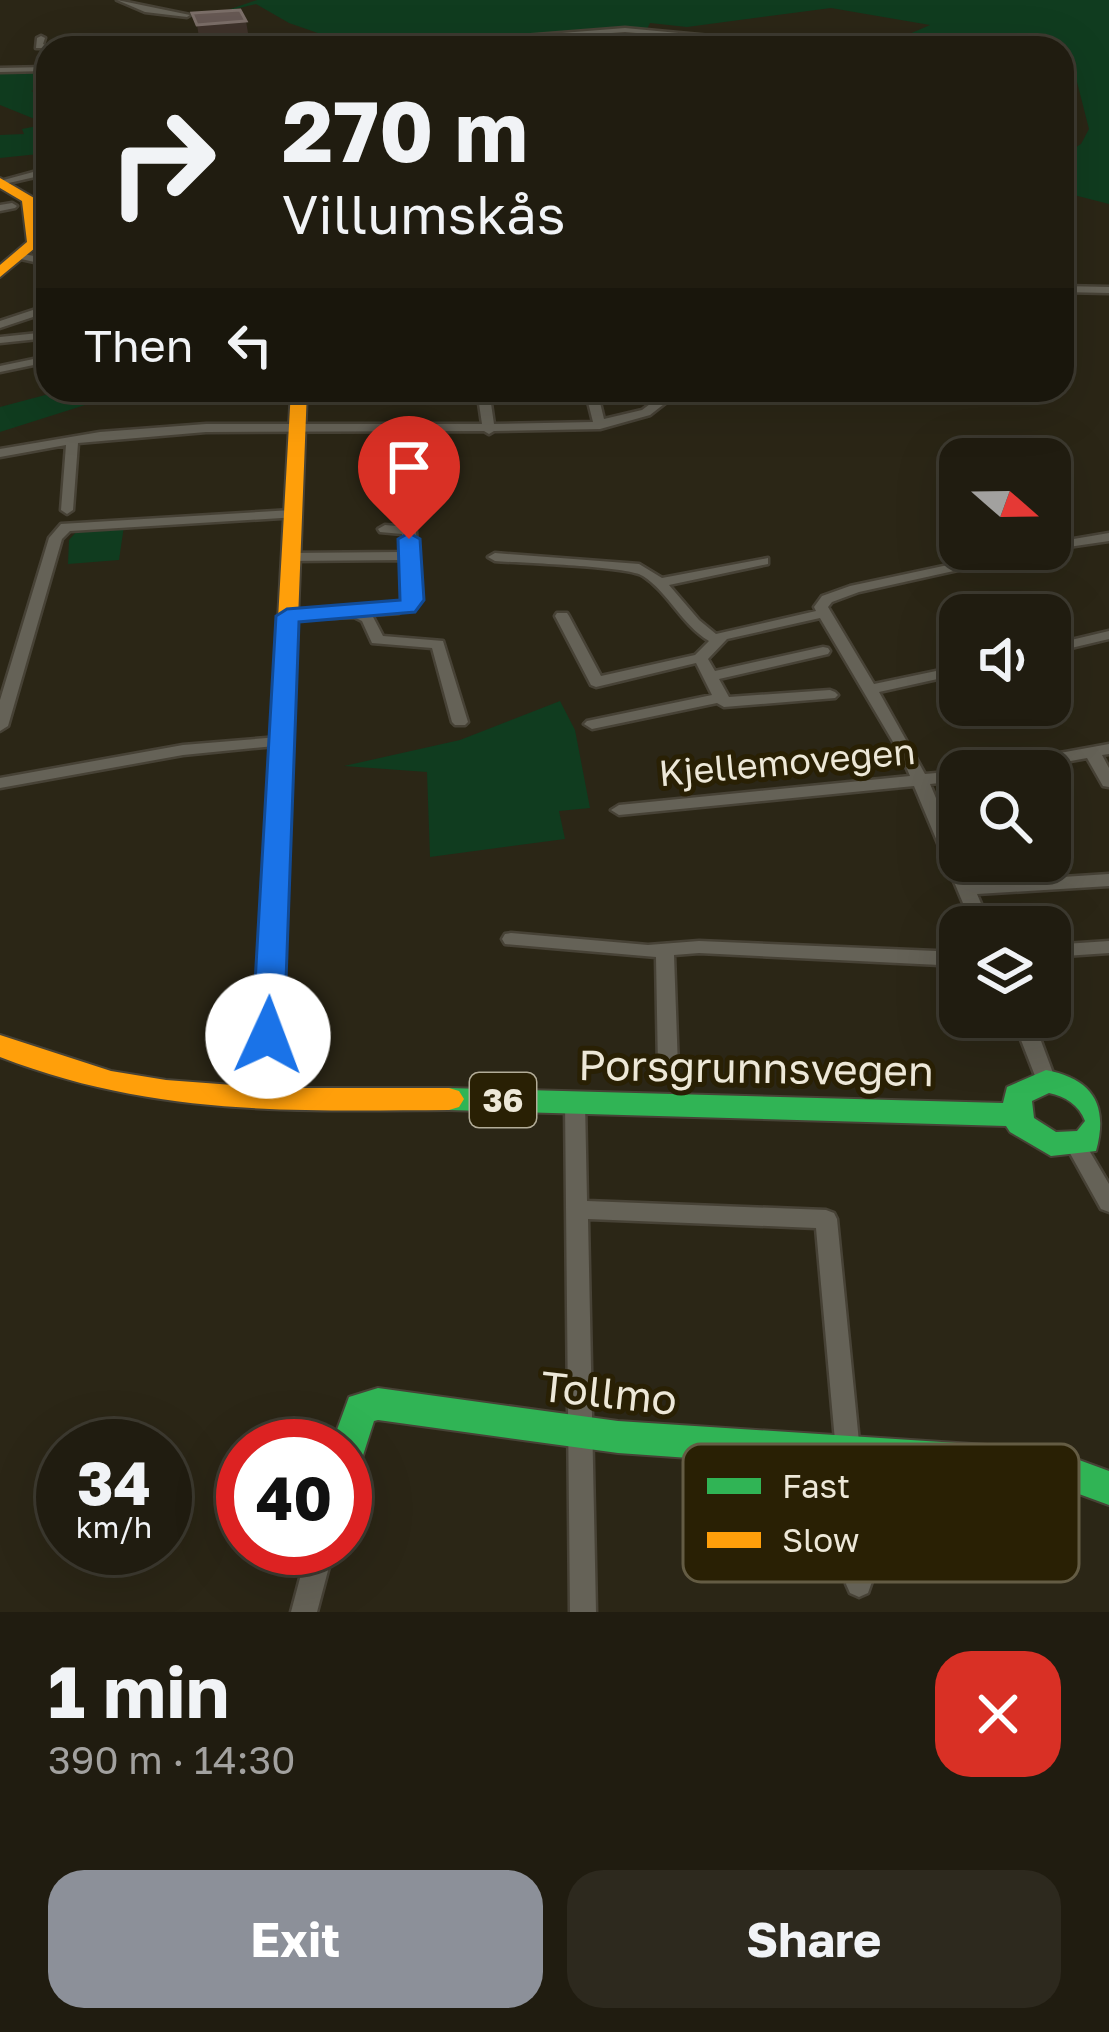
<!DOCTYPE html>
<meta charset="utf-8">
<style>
:root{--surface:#201c10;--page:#2d291e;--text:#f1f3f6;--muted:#a2a19f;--line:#3d3a30;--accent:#8c9099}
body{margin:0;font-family:"Golos Text",sans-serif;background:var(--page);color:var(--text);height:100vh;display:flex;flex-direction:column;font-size:45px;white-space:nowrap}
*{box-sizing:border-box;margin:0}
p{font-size:39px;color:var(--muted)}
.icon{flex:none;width:66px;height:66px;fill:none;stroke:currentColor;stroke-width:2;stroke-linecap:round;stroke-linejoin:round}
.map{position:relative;height:1612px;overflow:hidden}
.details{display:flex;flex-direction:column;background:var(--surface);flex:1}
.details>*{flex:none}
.guide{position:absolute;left:36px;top:36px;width:1038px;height:366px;border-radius:36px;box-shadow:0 12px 48px #0002,0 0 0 3px var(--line);background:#201c10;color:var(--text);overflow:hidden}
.needle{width:78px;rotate:110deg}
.controls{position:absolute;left:939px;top:438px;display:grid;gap:24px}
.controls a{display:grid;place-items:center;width:132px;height:132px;border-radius:24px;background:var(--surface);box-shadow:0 12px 48px #0002,0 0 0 3px var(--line);font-size:60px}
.speed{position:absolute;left:36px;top:1419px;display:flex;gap:24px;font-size:60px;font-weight:700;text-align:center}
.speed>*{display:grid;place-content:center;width:156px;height:156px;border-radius:50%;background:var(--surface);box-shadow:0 12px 48px #0002,0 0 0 3px var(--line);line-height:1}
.speed small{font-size:30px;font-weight:400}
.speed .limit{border:18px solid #d22;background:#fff;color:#111}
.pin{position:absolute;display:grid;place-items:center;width:102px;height:102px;color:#fff;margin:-123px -51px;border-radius:50% 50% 50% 0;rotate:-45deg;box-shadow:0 0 12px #0007}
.pin .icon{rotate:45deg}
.me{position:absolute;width:132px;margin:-66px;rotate:2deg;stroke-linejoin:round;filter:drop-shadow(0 0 9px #0008)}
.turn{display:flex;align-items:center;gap:42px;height:252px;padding:0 48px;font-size:54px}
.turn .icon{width:156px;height:156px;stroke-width:2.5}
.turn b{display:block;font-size:84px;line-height:102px}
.then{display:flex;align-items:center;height:114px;padding:0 48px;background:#0003;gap:24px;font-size:45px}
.round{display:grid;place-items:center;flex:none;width:126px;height:126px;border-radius:36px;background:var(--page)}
.summary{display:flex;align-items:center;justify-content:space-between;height:204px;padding:0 48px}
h1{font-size:72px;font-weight:700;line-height:90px}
.cta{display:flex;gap:24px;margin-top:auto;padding:24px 48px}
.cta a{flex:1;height:138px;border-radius:36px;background:var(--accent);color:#fff;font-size:48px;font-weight:700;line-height:138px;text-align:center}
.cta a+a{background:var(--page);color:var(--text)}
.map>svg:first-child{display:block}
.green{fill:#103c1f}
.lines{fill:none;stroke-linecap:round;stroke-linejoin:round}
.street-casing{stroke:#474236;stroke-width:5}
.fast-casing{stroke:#474236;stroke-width:4}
.slow-casing{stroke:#474236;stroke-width:4}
.street{fill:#656257;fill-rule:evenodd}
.fast{fill:#30b455;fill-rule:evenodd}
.slow{fill:#ff9f0a;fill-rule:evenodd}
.shaded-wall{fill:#3e322a}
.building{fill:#665853;stroke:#7b6e68;stroke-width:3}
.route{fill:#1a73e8;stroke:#114b97;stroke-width:3}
.labels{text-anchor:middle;stroke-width:10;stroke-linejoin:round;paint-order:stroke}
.shield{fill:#292004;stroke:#b2ac98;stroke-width:3}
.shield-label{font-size:33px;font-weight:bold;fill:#ede8d8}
.street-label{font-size:36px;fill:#ede8d8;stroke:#292004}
.near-street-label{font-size:42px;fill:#ede8d8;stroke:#292004}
.key{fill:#292004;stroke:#645c44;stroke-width:3}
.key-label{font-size:33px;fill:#ede8d8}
</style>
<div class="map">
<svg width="1109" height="1612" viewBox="0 0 1109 1612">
<rect width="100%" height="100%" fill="#2b2616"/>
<path class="green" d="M257 0H1109V204L1062 192V156L1081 144 1089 129 1077 82 1062 67V48H877L930 25 831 8 687 27 650 23 647 29 361 48 289 23 256 4 219 13Z
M48 70V87L31 91 48 96V153L0 158V135L24 134 22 129 47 124 0 105V71Z
M64 390H168L104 399 0 432V407Z
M124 526 119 560 68 564 69 540 77 531Z
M560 701 575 730 590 808 559 811 565 839 430 857 427 772 344 766 460 740Z"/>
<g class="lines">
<defs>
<path id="street" d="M117 0 190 15 187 17 145 12Z
M625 28 817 46 811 48 625 32 407 48H373Z
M41 36 45 38 43 44 55 48H36L37 38Z
M48 67V71L0 72V68Z
M48 168V174L0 185V181Z
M12 203 17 206 15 208 0 211V205Z
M24 254 48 259V265L21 259V255Z
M1062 286 1109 287V293L1062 292Z
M48 305V312L0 328V321Z
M48 332V338L0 343V337Z
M48 356V362L0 372V366Z
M477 390H489L494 424 593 422 585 390H597L604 419 642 410 669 390H682L650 415 600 429 494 431 489 434 484 431 206 432 78 443 73 510 67 514 61 510 66 445 0 457V449L100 432 206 424H482Z
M292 510 297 511V517L70 531 62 539 8 726 0 731V700L49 538 61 524Z
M385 525 409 527 416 531 419 600 399 613 372 615 383 636 443 641 468 722 465 725H455L452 722 432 648 372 643 362 621 354 617 288 620 281 616 288 612 391 606 405 598 403 560 290 561 283 557 290 553 402 552V534L380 532 378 529Z
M1109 533V541L1048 550 859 592 832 602 828 607 874 684 960 666V674L879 692 925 774 960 771V781L930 784 960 855V861H963L972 883 1109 874V886L977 894 991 927H973L914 786 619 815 611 810 619 805 910 776 902 757 820 618 727 639 708 659 715 671 823 647 828 648 830 651 828 654 719 679 729 697 830 690 835 692 838 695 835 698 724 707 717 703 592 729 584 724 587 721 712 695 696 663 596 687 591 685 555 616 557 613H567L569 616 601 676 695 655 709 641C681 624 669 593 643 576 628 566 521 563 495 561L488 557 495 553 639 564 662 578 768 558V564L669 585 699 620 716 634 816 611 814 607 822 596 850 586 1023 549H1050V543Z
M1109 631V639L1050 653V645Z
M279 737 287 742 285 745 183 755 0 788V778L183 745Z
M1109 744V754L1102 755 1109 768V787L1103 786 1087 758 1016 771H981L989 766Z
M511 933 648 945 699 941 960 952V966L699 953 674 955 678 1068 675 1073 668 1076 661 1073 658 1068 656 957 505 944 502 939 505 934Z
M1109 941V953L1050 957V945Z
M1012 1017H1032L1056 1081 1053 1086 1046 1089 1039 1086Z
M575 1094 582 1096 585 1102 587 1201 826 1210 834 1213 837 1219 860 1452 882 1553 868 1593 859 1597 850 1593 846 1584 856 1553 836 1452 816 1228 588 1219 596 1612H570L565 1102 568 1096Z
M1076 1138 1083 1140 1109 1184V1212L1101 1209 1066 1146 1069 1140Z
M308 1548H334L317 1612H291Z"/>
<path id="fast" d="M1046 1070C1092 1079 1109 1104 1096 1151L1051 1156 1010 1132 1006 1126 449 1110 439 1107 434 1099 439 1091 449 1088 1003 1103 1007 1087ZM1049 1093C1065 1096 1079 1105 1085 1121L1077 1131 1056 1132 1034 1118 1032 1101Z
M378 1388 618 1421 1049 1449 1109 1471V1505L1049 1483 618 1453 378 1420 374 1421 358 1471 345 1476V1446H331L349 1397Z"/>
<path id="slow" d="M0 178 46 205 37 208 41 243 0 277V265L27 242 22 201 0 188Z
M291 390H307L280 1078 271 1088H449L459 1091 464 1099 459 1107 449 1110C288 1111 153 1116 0 1057V1035L111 1071 166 1080 260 1087 252 1078Z"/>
</defs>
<use href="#street" class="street-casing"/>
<use href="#fast" class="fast-casing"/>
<use href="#slow" class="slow-casing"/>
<use href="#street" class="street"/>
<use href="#fast" class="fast"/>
<use href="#slow" class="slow"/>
</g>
<path class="shaded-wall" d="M246 21 248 33 199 37 197 25Z"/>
<path class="building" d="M240 10 246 21 197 25 192 13Z"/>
<path class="route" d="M409 533 420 539 424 600 415 612 299 622 284 1036 268 1048 252 1036 276 616 287 609 400 600 398 539Z"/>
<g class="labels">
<rect class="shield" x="470" y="1073" width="66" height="54" rx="9"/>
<g class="shield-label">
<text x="503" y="1112">36</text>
</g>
<g class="street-label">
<text transform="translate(787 762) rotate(-5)" y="13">Kjellemovegen</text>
</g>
<g class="near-street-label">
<text transform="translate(756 1068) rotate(1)" y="15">Porsgrunnsvegen</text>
<text transform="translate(609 1393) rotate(6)" y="15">Tollmo</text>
</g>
</g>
<rect x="683" y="1444" width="396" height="138" rx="18" class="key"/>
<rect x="707" y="1478" width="54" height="16" fill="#30b455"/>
<rect x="707" y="1532" width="54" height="16" fill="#ff9f0a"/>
<g class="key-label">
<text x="782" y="1498">Fast</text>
<text x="782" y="1552">Slow</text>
</g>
</svg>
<div class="controls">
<a><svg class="needle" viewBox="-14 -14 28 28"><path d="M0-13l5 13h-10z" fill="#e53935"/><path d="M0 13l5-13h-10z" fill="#a2a19f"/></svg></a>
<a><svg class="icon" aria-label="sound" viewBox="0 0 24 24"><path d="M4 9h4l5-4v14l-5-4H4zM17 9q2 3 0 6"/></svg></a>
<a><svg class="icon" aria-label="search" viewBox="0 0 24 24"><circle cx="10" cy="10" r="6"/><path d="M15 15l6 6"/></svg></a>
<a><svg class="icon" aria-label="layers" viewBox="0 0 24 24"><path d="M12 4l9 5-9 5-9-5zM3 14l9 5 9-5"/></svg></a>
</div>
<div class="speed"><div>34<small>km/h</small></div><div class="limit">40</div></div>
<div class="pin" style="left:409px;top:539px;background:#d93025"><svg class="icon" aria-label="arrive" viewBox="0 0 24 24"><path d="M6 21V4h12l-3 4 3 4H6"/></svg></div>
<svg class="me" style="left:268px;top:1036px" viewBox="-20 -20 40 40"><circle r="19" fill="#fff"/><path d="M0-13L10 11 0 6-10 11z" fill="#1a73e8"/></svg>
<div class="guide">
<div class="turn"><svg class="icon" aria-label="right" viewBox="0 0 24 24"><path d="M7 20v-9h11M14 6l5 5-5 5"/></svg><div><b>270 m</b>Villumskås</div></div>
<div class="then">Then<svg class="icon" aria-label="left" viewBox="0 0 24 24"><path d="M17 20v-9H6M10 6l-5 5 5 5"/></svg></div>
</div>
</div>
<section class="details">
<div class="summary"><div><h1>1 min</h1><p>390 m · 14:30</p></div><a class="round" style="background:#d93025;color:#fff"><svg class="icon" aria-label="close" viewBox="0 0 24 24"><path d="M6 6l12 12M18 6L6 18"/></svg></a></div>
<div class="cta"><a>Exit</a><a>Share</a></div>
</section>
